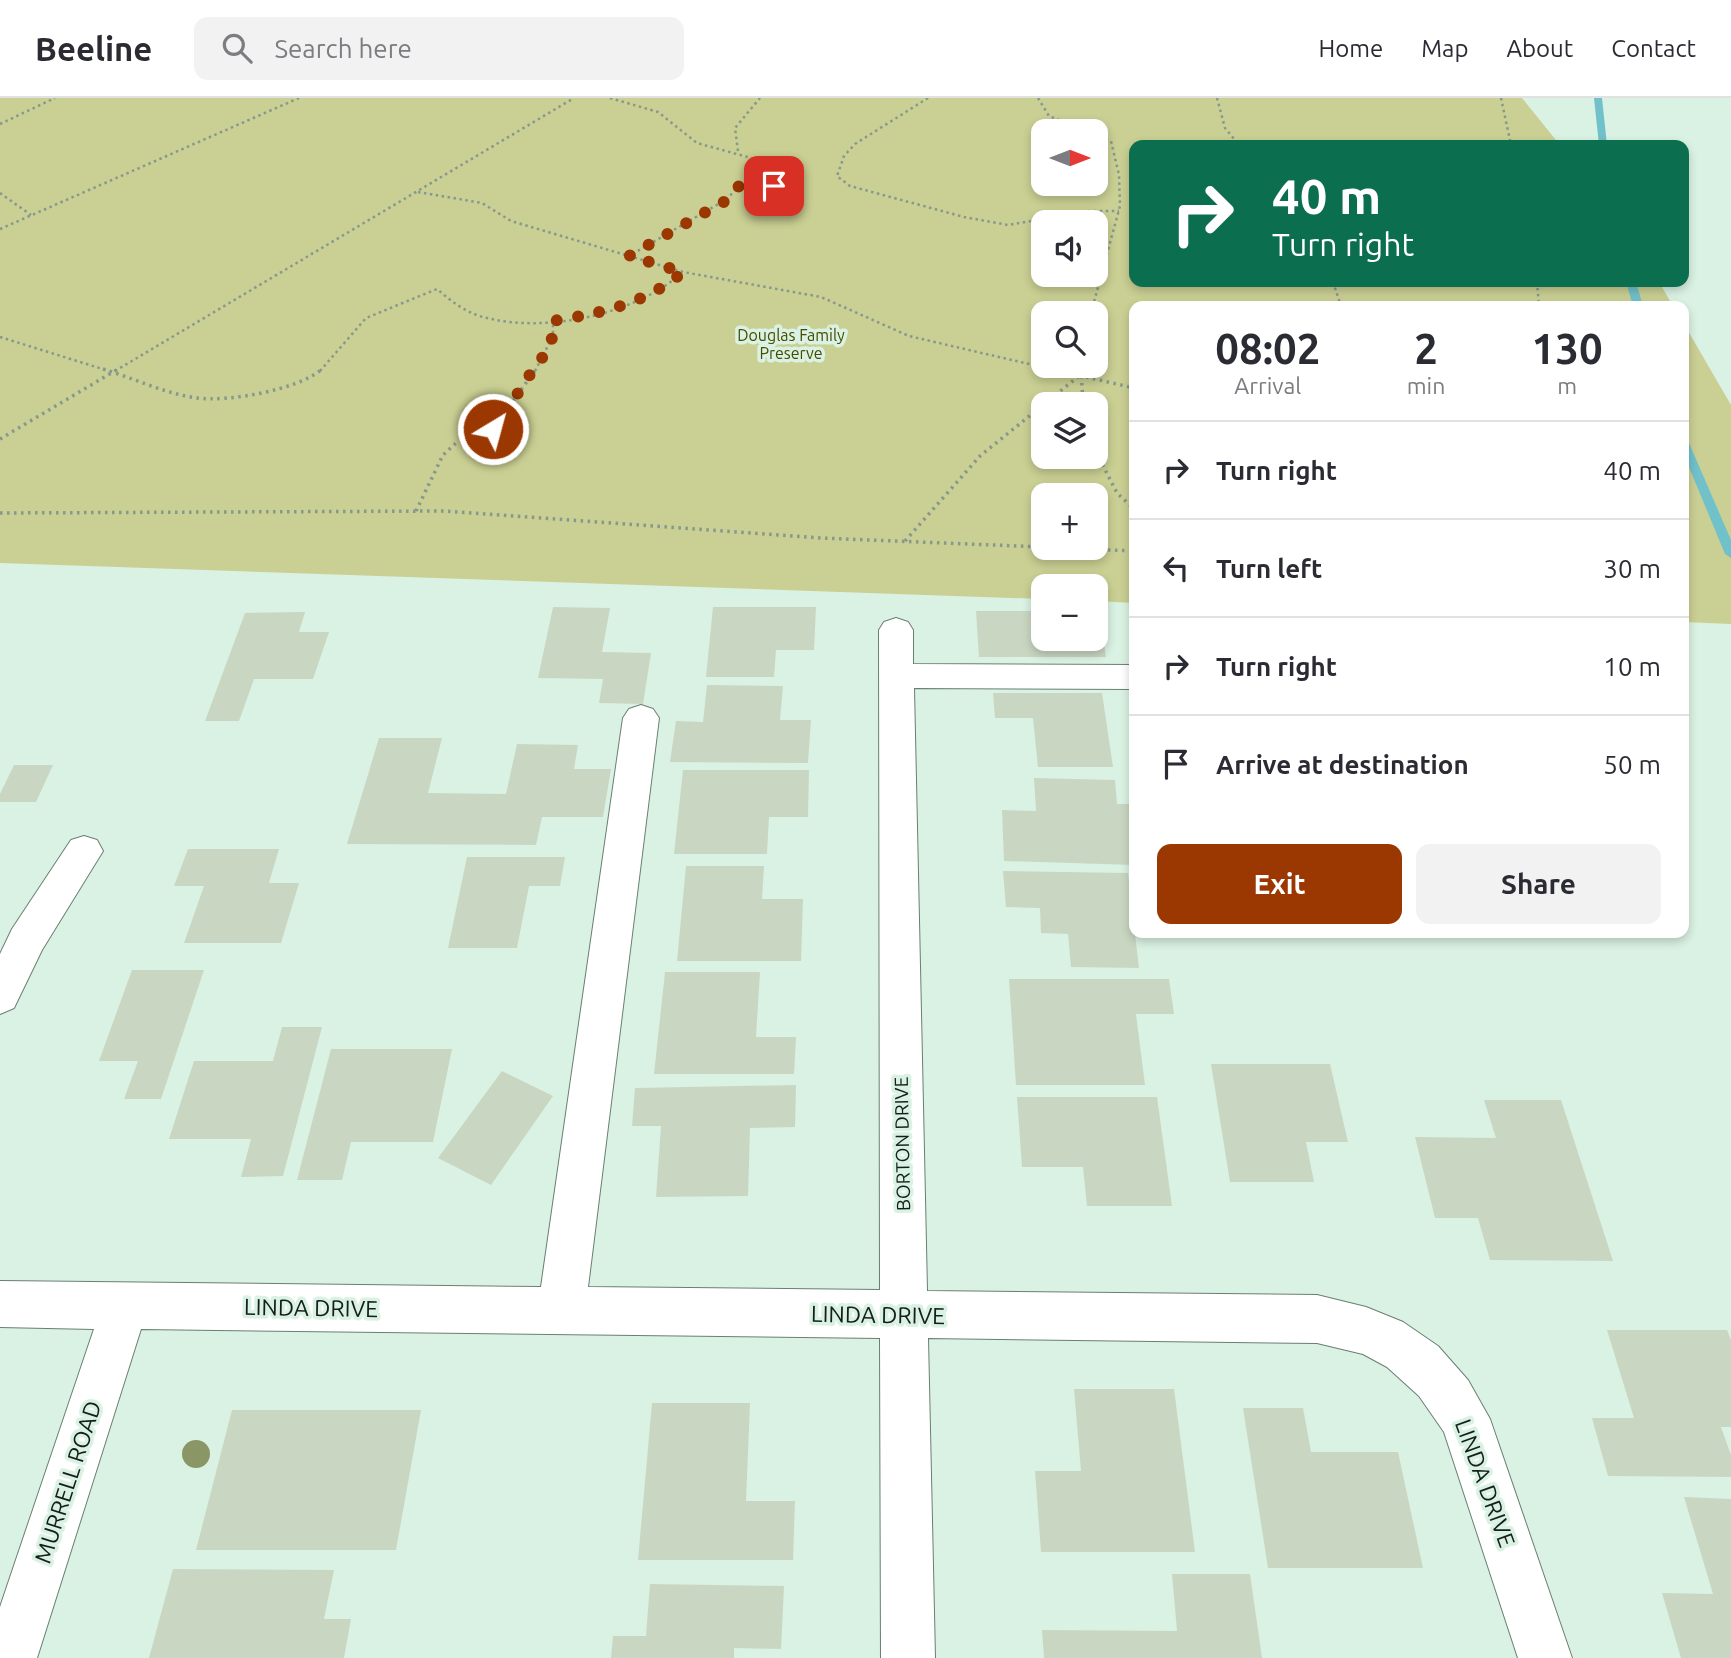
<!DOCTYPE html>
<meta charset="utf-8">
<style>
:root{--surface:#fff;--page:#f2f2f3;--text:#2b2b33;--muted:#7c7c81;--line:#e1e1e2;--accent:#9b3700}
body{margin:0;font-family:Ubuntu,sans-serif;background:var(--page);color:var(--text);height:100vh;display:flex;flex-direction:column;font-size:26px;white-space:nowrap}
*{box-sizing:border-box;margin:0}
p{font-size:23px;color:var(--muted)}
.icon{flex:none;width:38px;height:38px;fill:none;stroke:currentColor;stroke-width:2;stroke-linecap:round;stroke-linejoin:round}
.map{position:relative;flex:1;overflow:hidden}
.side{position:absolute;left:1129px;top:203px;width:560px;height:637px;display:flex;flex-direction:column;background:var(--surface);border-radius:14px;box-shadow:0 4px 10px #0003}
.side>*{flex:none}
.guide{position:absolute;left:1129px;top:42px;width:560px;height:147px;border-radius:14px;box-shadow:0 4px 10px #0003;background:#0b6e4f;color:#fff;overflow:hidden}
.needle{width:46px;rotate:90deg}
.buttons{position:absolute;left:1031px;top:21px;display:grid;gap:14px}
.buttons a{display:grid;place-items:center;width:77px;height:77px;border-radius:14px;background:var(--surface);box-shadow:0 4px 10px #0003;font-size:35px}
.pin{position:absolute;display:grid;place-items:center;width:60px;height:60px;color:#fff;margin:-30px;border-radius:14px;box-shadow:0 4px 10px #0006}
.me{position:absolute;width:77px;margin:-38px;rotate:37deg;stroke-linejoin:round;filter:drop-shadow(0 0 5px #0008)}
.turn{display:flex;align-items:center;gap:24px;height:147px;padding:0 28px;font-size:32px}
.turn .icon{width:91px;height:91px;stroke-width:2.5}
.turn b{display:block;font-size:49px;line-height:60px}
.eta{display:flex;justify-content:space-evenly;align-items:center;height:119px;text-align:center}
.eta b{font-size:42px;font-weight:700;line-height:49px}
.primary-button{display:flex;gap:14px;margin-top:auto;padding:14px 28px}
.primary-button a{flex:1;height:80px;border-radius:14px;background:var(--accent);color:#fff;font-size:28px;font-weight:700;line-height:80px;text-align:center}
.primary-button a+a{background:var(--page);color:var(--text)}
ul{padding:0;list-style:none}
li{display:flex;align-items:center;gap:21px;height:98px;padding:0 28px;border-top:2px solid var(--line)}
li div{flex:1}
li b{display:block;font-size:26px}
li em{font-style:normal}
header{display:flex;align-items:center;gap:42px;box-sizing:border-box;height:98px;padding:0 35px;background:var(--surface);border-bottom:2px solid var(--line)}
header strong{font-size:33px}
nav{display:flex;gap:38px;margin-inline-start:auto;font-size:24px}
.search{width:490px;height:63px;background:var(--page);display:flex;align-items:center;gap:18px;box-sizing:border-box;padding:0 24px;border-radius:14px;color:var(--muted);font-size:26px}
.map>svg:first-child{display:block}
.green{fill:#cacf93;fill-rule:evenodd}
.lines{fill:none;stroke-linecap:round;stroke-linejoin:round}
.stream{fill:#71c1ca;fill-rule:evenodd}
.building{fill:#c9d7c2}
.minor-casing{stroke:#697f72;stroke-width:2}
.path-far1{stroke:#87988d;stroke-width:2.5;stroke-dasharray:2.5 3.5;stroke-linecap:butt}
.path{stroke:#87988d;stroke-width:3.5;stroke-dasharray:2.5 4.5;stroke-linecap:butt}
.minor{fill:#fff;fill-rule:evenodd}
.tree{fill:#8a9666}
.route{stroke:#9b3700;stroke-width:12;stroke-dasharray:0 21.6}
.labels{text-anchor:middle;stroke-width:7;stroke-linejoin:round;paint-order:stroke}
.far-park-label{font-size:16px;fill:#484a00;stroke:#daf2e3}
.street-label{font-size:19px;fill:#151e18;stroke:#daf2e3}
.near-street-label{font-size:23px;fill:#151e18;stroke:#daf2e3}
</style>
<header>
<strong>Beeline</strong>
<div class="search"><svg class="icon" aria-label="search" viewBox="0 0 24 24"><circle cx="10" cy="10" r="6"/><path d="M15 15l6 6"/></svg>Search here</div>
<nav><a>Home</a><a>Map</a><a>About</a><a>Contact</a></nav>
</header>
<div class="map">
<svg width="1731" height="1560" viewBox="0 0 1731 1560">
<rect width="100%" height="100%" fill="#daf2e3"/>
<path class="green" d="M0 0H1522L1560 47H1134V184H1659L1673 208H1134V505L1096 503V488H1043V501L0 465ZM1043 33H1096V86H1043ZM1043 124H1096V177H1043ZM1043 215H1096V268H1043ZM1043 306H1096V359H1043ZM1043 397H1096V450H1043Z
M1684 226 1731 307V526L1684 524Z"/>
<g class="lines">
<path class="stream" d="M1594 0H1602L1607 47H1599Z
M1626 184H1636L1643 208H1633Z
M1684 342 1689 345 1731 442V460L1725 456 1684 357Z"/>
</g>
<path class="building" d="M553 509 610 510 602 554 651 555 643 606 599 605 603 581 538 580Z
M713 509H816L814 552H776L774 579H706Z
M976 513H1043V541H1096V513H1099L1106 559H979Z
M305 514 299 534H329L313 581H254L239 623H205L245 515Z
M707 587 783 588 780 622H811L808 665 670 664 676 623 703 624Z
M993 595H1102L1113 669H1038L1033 620H995Z
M379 640H442L428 695 506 696 517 646 578 647 574 671H611L603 719H542L536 747 347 746Z
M14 667H53L36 704H0V696Z
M683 672H809L808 719H769L767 756H674Z
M1034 680 1115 682 1117 706H1134V767L1004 763 1002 712 1036 713Z
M188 751H279L269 785H299L281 845H184L204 788H174Z
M467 759H565L560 788H529L517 850H448Z
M686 768H764L762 801H803L801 863H677Z
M1003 773 1128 775 1139 870 1071 869 1068 836 1041 835 1040 810 1006 809Z
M132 872H204L161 1001H124L138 963H99Z
M665 874H760L756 939H796L794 976H654Z
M1009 881H1169L1174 916H1136L1145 987H1016Z
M282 929H322L283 1078 241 1079 251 1041H169L194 963H273Z
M331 951H452L433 1044H351L342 1082H297Z
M1211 966H1330L1348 1044H1306L1314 1084H1230Z
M502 973 553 998 491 1087 438 1060Z
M796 987 795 1029 750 1030 748 1098 656 1099 661 1028H632L635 990Z
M1017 999H1157L1172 1108H1087L1083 1069H1022Z
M1484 1002H1561L1613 1163 1490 1162 1478 1120H1435L1415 1039 1496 1040Z
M1607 1232H1727L1731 1242V1329H1721L1731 1357V1379L1608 1378 1592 1320H1634Z
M1074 1291H1174L1195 1454H1041L1035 1373H1081Z
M652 1305H750L746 1403H795L793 1462H638Z
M1243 1310H1303L1311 1354H1398L1423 1470H1268Z
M232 1312H421L396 1452H196Z
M1684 1399 1731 1401V1560H1681L1662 1495 1713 1496Z
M173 1471 334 1472 324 1521H351L344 1560H149Z
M1172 1476H1250L1262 1560H1044L1042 1532 1177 1533Z
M650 1486 784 1488 781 1551 734 1550V1560H611L613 1538H646Z"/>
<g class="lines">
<defs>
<path id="minor" d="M896 520 908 524 913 532V566L1134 567V591L914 590 927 1193 1317 1197 1366 1209 1403 1224 1438 1248 1468 1282 1490 1321 1572 1560H1518L1444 1334 1419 1298 1387 1269 1363 1256 1317 1245 928 1240 935 1560H881L880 1240 141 1231 37 1560H0V1509L94 1231 0 1229V1183L541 1189 623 620 629 611 641 607 653 611 659 620 588 1189 880 1192 879 532 884 524Z
M84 738 97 742 103 753 42 852 14 910 0 916V856L12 831 71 742Z"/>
</defs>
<use href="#minor" class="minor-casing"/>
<path class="path-far1" d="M610 0 658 14 697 45 762 63 779 81 774 88H739L727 101 629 158
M928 0 855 46 844 58 837 78 850 88 964 119 1008 127 1089 113H1119
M1038 0 1049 18 1087 33
M1217 0 1225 30 1239 47
M1501 0 1511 47
M0 26 55 0
M738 53 735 30 760 0
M418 94 482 105 511 123 683 174 821 199 909 238 1059 273
M0 95 31 117
M0 131 299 0
M1333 184 1341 208
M1537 184 1539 208
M1091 215 1120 108 1119 77 1111 43 1096 37
M0 239 109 273
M1081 268V273
M115 273 574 0
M320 273 366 220 437 191C451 203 465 214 483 219 545 236 635 217 683 174
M535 273 553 238V223"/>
<path class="path" d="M103 271C133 280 166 296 197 300 228 304 298 292 322 271
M1052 271 1134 290
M1081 271 1083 306
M1044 306 1079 278
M0 341 118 271
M1096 354 1117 395 1134 411
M416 413 443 357 457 344 492 332 536 271
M0 415 444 413 820 440 1043 449
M905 443 980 358 1043 307
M1059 450 1134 453"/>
<use href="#minor" class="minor"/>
</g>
<circle class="tree" cx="196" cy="1356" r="14"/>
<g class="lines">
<path class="route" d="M493 331C506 315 516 298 527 281 540 261 556 248 553 223 601 215 645 206 683 174L629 158 727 102 739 88H774"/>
</g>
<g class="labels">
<g class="far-park-label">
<text x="791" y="243">Douglas Family<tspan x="791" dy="18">Preserve</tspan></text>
</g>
<g class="street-label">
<text transform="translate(902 1046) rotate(-91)" y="7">BORTON DRIVE</text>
</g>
<g class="near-street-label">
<text transform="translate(311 1210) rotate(1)" y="8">LINDA DRIVE</text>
<text transform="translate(878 1217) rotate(1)" y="8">LINDA DRIVE</text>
<text transform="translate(68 1384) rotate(-72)" y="8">MURRELL ROAD</text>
<text transform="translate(1485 1385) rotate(70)" y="8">LINDA DRIVE</text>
</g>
</g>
</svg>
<div class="buttons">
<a><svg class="needle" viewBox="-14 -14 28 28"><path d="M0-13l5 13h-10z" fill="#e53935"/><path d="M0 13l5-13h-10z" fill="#7c7c81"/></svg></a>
<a><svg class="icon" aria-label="sound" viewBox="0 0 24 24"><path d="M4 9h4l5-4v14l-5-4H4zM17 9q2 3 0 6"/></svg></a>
<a><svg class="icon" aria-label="search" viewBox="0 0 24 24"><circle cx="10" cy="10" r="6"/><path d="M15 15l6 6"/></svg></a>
<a><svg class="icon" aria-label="layers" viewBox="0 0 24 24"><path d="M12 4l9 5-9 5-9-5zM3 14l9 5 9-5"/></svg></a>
<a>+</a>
<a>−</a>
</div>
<div class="pin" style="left:774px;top:88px;background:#d93025"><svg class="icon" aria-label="arrive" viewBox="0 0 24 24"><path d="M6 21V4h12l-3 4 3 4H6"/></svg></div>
<svg class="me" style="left:493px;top:331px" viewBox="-20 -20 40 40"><circle r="17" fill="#9b3700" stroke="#fff" stroke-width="3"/><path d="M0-11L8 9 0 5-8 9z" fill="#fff"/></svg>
<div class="guide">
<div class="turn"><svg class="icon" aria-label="right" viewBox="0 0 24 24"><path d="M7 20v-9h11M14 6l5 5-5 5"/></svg><div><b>40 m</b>Turn right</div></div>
</div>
<section class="side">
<div class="eta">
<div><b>08:02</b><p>Arrival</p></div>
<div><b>2</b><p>min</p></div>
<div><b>130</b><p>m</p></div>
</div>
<ul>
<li><svg class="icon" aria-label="right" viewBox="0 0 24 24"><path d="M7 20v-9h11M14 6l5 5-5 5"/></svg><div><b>Turn right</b></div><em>40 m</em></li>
<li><svg class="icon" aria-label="left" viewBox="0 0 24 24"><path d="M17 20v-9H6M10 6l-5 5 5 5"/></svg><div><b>Turn left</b></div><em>30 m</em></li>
<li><svg class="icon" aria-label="right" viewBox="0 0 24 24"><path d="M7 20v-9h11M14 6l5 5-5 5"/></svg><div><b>Turn right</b></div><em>10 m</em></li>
<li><svg class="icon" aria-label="arrive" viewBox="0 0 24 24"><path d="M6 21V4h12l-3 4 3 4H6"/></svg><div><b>Arrive at destination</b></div><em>50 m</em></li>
</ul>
<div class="primary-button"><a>Exit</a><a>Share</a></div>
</section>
</div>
